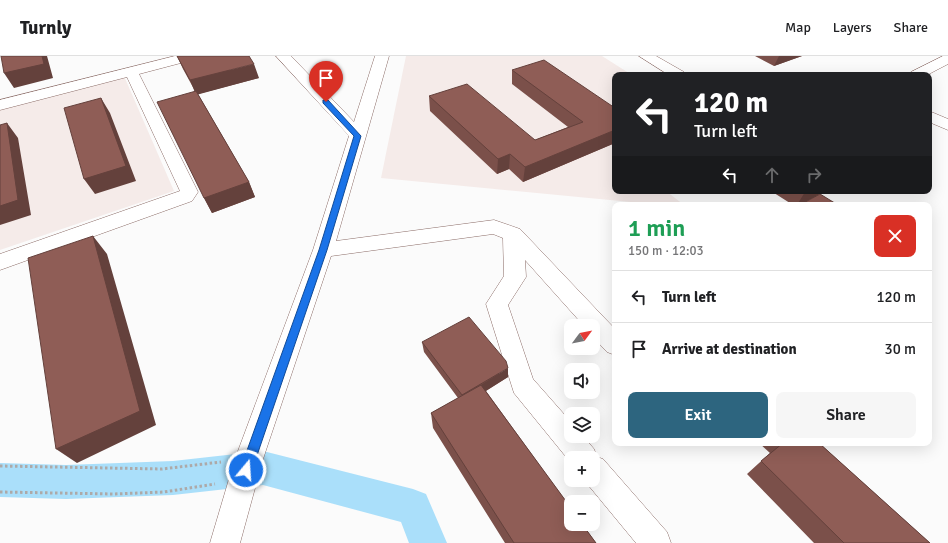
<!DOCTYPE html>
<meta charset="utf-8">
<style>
:root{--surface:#fff;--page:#f6f6f6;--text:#202124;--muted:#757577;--line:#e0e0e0;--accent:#2d657f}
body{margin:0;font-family:Signika,sans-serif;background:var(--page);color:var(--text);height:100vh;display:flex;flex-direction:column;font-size:15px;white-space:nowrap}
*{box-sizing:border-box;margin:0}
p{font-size:13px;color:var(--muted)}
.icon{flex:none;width:22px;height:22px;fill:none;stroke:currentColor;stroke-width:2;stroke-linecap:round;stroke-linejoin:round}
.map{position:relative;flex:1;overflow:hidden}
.panel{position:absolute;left:612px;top:146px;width:320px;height:244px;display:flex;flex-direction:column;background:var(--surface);border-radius:8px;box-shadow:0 4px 16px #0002}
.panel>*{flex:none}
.guide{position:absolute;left:612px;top:16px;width:320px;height:122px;border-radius:8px;box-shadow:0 4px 16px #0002;background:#202124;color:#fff;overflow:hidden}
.needle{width:26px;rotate:58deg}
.controls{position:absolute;left:564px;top:263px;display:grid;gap:8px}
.controls a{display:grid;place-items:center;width:36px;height:36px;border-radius:8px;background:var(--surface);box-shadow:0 4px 16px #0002;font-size:20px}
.pin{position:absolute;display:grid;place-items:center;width:34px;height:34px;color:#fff;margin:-41px -17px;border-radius:50% 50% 50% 0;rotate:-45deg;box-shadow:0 0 4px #0007}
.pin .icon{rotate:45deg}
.me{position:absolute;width:44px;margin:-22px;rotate:18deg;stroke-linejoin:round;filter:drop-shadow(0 0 3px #0008)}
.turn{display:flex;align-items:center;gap:14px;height:84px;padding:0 16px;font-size:18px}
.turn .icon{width:52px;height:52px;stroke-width:2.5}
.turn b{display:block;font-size:28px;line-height:34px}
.lanes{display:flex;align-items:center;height:38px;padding:0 16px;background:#0003;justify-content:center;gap:20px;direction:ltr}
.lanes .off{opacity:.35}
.round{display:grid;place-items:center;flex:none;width:42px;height:42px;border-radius:8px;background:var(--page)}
.overview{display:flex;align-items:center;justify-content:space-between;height:68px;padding:0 16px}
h1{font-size:24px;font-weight:600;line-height:30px;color:#1e9e55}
.button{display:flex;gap:8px;margin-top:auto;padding:8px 16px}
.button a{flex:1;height:46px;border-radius:8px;background:var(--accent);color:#fff;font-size:16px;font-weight:600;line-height:46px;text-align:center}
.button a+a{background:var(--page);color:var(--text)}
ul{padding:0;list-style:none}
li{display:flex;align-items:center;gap:12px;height:52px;padding:0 16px;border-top:1px solid var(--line)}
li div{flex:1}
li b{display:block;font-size:15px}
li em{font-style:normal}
header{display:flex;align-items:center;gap:24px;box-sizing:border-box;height:56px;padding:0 20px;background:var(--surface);border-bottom:1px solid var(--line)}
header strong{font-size:19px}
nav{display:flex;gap:22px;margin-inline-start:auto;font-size:14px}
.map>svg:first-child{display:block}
.built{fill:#f5ebe9}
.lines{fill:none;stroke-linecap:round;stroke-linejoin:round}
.canal{fill:#aadffa;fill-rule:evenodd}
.minor-casing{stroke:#8b6c67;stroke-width:1}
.path{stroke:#ada9a8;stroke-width:3;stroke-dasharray:2.5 2.5;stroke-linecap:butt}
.minor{fill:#fff;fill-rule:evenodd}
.wall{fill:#7b504a}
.shaded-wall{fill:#64413c}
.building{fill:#8f5d56;stroke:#64413c}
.route{fill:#1a73e8;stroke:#114b97}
</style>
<header>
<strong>Turnly</strong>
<nav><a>Map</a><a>Layers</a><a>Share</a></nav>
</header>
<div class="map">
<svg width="948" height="487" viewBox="0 0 948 487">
<rect width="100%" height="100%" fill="#fbfbfb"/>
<path class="built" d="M406 0H602L632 19H615V135H666L684 149H662L381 122Z
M124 20 174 135 0 194V52Z"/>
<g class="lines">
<path class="canal" d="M263 395 413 433 426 438 447 487H409L401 466 263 429 173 439 66 443 0 441V407L66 409 173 405Z"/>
<defs>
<path id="minor" d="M175 0H198L196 3 139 18 198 136 192 145 0 214V198L180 135 127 21 0 54V44Z
M276 0H291L354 66 375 0H389L336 185 494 164 520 173 615 273V299L607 296 593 281V270H584L525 204 526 221 508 249 533 323 571 366V380H583L594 393 597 401 603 403 667 476 671 487H636L584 424H593V402H571V407L514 337 486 248 504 220 503 182 493 178 331 200 263 403 240 487H210L235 403 313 194 349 80Z
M639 0H656L684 16 686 19H669Z
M943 0H948V8L927 19H909L911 16Z
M929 55 948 63V74L929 66Z"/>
</defs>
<use href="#minor" class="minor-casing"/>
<path class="path" d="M0 410 162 413 221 406
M0 436 114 438 164 436 215 428"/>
<use href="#minor" class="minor"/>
</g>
<path class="wall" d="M177 0 259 22 198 38 249 126 255 141 212 157 204 142 195 35 183 13Z
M755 0H802L774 10Z
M512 14 615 52V87L523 126 509 113 497 118 430 55 429 40 535 84 568 71 512 28Z
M771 135H825L802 148 838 149H793Z
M422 286 508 321 486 335 596 487H505L433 372 431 357 458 342 424 296Z
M759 387H819L930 487H814L747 418 770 397Z"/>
<path class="shaded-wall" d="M42 0H47L53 22 14 32 4 17Z
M779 0H802L774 10Z
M254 8 259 22 196 39 190 24Z
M101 42 110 57 136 125 95 138 84 123Z
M7 67 18 82 31 159 0 169V150Z
M615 74V87L523 126 525 111Z
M510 98 509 113 497 118 498 103Z
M249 126 255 141 212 157 204 142Z
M807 135H825L800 149H797L805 136Z
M93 180 107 198 156 369 77 407 56 393Z
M508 312V321L463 349V340Z"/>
<path class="building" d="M1 0H42L44 8 4 17Z
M177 0H249L254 8 190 24Z
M544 4 615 52V74L525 111 510 98 498 103 429 40 467 28 535 84 583 66 512 14Z
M196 35 249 126 204 142 157 46Z
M101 42 126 110 84 123 64 52Z
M7 67 18 144 0 150V69Z
M820 138 838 149H800Z
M93 180 140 355 56 393 28 202Z
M469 261 506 305 508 312 462 339 422 286Z
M481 329 571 452V468H582L596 487H514L431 357Z
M783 387H819L930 487H844L761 405Z"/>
<path class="route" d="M323 44H328L361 80 327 194 252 414 250 418 246 419 242 418 240 414 319 194 354 80 323 47Z"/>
</svg>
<div class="controls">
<a><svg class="needle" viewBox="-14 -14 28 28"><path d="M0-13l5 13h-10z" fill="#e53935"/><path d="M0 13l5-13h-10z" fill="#757577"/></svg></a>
<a><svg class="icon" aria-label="sound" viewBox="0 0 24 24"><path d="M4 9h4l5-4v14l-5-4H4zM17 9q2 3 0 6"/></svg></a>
<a><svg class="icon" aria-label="layers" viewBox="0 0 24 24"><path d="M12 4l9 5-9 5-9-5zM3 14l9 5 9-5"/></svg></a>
<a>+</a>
<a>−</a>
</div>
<div class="pin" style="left:326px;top:46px;background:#d93025"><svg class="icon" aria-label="arrive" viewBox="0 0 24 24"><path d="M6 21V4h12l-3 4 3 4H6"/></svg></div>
<svg class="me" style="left:246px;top:414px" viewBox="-20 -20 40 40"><circle r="17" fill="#1a73e8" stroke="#fff" stroke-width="3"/><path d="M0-11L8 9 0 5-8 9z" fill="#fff"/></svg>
<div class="guide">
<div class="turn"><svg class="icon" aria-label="left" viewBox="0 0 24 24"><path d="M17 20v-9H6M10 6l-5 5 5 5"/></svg><div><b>120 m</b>Turn left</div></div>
<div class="lanes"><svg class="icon" aria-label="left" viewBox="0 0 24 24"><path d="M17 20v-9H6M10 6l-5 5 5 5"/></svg><svg class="icon off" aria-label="ahead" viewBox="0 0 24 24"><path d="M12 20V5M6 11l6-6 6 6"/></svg><svg class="icon off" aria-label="right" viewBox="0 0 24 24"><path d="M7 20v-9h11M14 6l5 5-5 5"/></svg></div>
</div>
<section class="panel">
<div class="overview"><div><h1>1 min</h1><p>150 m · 12:03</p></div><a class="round" style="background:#d93025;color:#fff"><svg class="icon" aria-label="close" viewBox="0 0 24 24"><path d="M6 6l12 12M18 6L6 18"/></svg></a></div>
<ul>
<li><svg class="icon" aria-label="left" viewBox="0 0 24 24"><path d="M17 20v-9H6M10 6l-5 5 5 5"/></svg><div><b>Turn left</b></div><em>120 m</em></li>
<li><svg class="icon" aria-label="arrive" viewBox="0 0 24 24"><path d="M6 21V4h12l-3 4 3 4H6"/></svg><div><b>Arrive at destination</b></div><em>30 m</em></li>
</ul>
<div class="button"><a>Exit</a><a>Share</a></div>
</section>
</div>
